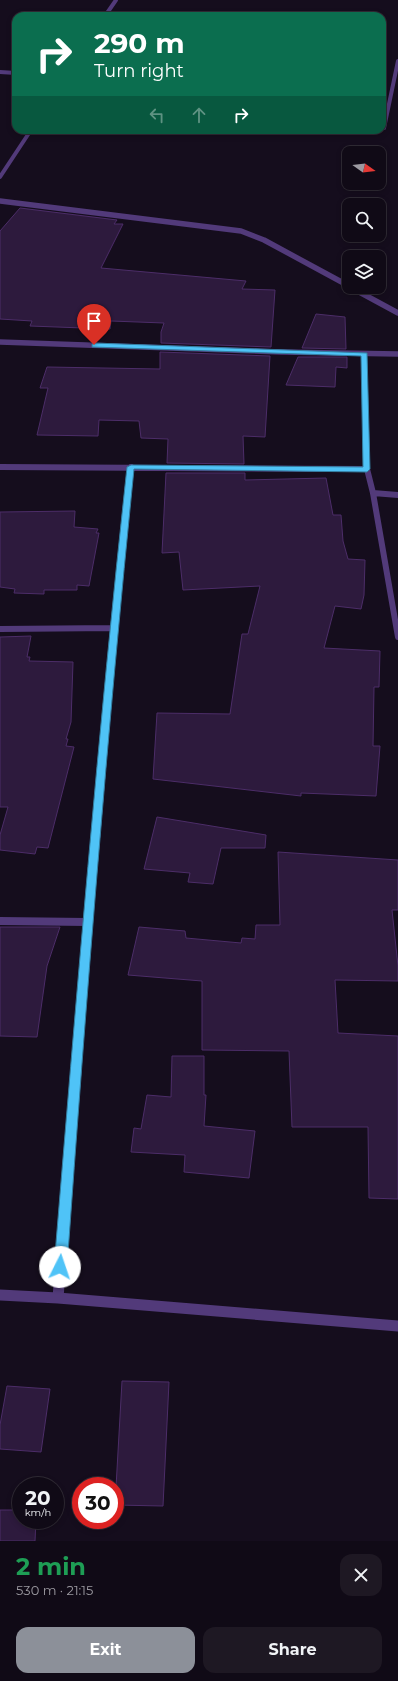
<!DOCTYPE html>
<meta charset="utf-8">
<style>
:root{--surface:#100a16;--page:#1e1823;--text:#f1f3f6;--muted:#9c9aa1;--line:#302b35;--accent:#8c9099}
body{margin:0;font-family:Montserrat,sans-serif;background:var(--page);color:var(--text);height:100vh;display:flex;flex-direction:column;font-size:15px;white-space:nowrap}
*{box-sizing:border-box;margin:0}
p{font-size:13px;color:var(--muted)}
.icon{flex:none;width:22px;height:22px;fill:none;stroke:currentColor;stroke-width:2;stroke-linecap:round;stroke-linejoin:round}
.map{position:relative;height:1541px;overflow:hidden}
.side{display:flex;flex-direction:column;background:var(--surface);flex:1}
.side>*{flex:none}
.banner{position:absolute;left:12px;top:12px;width:374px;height:122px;border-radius:12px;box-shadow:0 2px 6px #0003,0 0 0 1px var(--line);background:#0b6e4f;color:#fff;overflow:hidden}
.needle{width:26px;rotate:104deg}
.controls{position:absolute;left:342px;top:146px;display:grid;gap:8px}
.controls a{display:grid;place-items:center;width:44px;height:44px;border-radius:8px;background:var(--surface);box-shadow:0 2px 6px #0003,0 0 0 1px var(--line);font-size:20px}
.speed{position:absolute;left:12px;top:1477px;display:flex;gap:8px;font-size:20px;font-weight:700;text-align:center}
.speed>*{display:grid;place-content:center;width:52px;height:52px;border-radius:50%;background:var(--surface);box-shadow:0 2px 6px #0003,0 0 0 1px var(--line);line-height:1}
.speed small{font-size:10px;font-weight:400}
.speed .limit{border:6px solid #d22;background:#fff;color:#111}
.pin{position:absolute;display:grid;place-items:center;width:34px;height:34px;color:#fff;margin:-41px -17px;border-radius:50% 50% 50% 0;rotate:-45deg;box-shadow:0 0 4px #0007}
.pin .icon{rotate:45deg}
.me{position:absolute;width:44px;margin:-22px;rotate:4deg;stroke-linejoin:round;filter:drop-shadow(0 0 3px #0008)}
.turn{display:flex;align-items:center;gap:14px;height:84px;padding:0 16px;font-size:18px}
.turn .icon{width:52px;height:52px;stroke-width:2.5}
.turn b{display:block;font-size:28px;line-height:34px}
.lanes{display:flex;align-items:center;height:38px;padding:0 16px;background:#0003;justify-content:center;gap:20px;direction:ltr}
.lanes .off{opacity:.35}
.round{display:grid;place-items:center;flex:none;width:42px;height:42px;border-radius:12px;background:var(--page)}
.overview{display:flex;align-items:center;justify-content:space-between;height:68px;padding:0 16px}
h1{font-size:24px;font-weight:700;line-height:30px;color:#1e9e55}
.action{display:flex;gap:8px;margin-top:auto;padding:8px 16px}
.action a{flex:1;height:46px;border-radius:12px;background:var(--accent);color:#fff;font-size:16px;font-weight:700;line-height:46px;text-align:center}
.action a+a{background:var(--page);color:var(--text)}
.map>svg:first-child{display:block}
.building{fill:#2d1a3d;stroke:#4c2d68}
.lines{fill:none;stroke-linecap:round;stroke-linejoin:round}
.service{stroke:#523a7a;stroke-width:4}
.minor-far4{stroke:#523a7a;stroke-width:4}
.minor-far3{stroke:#523a7a;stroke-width:5.5}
.minor-far2{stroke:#523a7a;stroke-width:6}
.minor-far1{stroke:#523a7a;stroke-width:8}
.minor{stroke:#523a7a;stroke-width:11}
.route{fill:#4fc3f7;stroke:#337fa1}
</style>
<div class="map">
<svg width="398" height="1541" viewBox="0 0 398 1541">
<rect width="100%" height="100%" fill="#150d1d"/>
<path class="building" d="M20 208 117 220 114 224H123L101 268 246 281 242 289 275 290 271 347 161 343V332L164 323 111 321 110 329 30 326 32 321 0 319V231Z
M316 314 345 317 346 349 302 348Z
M160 352 270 356 265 437 243 436 244 464 167 463 168 439 141 438 139 421 99 420 98 436 37 435 48 388H40L47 367 160 369Z
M298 357H347V368L336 367 335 387 286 385Z
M166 473H245V480L326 478 333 515H341L343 541 348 559 365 560 364 595 361 609 335 606 324 648 380 651 379 687H374L373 746H380L376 796 301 793V796L153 779 157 713 230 714 242 634H248L260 586 183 590 179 552 162 553Z
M75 511 74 527 98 529 96 533H99L89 586 77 585V590H44V594L14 593 15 589 0 587V512Z
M31 636 27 657H30L29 661 73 662 71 722 66 739H68L66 746 74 747 48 848 37 847 35 854 0 850V835L8 807H0V637Z
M157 817 266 835 265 848H221L213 884 188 882 190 873 144 869Z
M278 852 398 860V910H392L398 966V981L335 980 338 1033 398 1036V1199L369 1198 368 1127H292L289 1051 202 1050V981L128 975 139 927 185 931 186 938 241 943 242 938 255 939 256 925H280Z
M0 927H60L47 966 37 1037 0 1036Z
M172 1056H204V1095H206L204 1126 255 1131 249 1178 184 1172 185 1155 131 1152 134 1128 141 1129 147 1095 171 1097Z
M122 1381 169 1382 163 1506 115 1505Z
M7 1386 50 1389 41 1452 0 1449V1425Z
M0 1510H21V1520H36L35 1541H0Z"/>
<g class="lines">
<path class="service" d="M384 128 398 61"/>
<path class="minor-far4" d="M105 16 116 0
M0 72 16 73
M0 177 31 130"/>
<path class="minor-far3" d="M0 201 241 231 264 240 349 286
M350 287 398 313
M0 342 281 352 398 354
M364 355 365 409"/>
<path class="minor-far2" d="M365 408 367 469 373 493 398 637
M0 467 367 469
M373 493 398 495
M0 629 114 628
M108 700 131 467"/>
<path class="minor-far1" d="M0 921 87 922
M76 1071 108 699"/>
<path class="minor" d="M0 1295 58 1298 398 1326
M58 1298 76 1070"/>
</g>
<path class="route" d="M94 343 367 353 370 469 367 472 134 469C107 735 86 1001 67 1267L65 1270 60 1272 56 1270 54 1267C76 1000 98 733 127 467L131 465 363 467 361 356 92 347V344Z"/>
</svg>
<div class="controls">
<a><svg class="needle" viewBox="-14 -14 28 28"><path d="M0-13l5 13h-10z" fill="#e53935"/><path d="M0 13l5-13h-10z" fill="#9c9aa1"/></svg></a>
<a><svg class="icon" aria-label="search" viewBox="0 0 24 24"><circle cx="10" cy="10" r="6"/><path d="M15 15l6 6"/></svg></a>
<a><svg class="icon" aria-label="layers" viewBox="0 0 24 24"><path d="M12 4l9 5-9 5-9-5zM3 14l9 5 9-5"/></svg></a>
</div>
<div class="speed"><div>20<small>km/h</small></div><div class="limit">30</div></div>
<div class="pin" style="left:94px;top:345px;background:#d93025"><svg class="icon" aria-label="arrive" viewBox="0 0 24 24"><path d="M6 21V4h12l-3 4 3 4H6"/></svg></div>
<svg class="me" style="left:60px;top:1267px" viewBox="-20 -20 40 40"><circle r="19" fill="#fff"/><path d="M0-13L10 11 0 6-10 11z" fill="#4fc3f7"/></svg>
<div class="banner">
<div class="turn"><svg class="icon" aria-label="right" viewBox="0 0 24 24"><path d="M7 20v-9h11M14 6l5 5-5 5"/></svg><div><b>290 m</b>Turn right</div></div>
<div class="lanes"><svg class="icon off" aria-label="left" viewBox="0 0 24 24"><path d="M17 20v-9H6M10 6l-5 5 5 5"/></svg><svg class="icon off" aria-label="ahead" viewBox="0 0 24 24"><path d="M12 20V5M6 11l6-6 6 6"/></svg><svg class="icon" aria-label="right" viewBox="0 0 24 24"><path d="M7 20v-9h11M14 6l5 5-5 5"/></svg></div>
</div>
</div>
<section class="side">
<div class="overview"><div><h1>2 min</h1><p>530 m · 21:15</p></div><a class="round"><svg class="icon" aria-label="close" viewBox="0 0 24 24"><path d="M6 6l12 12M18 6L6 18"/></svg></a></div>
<div class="action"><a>Exit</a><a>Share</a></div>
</section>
